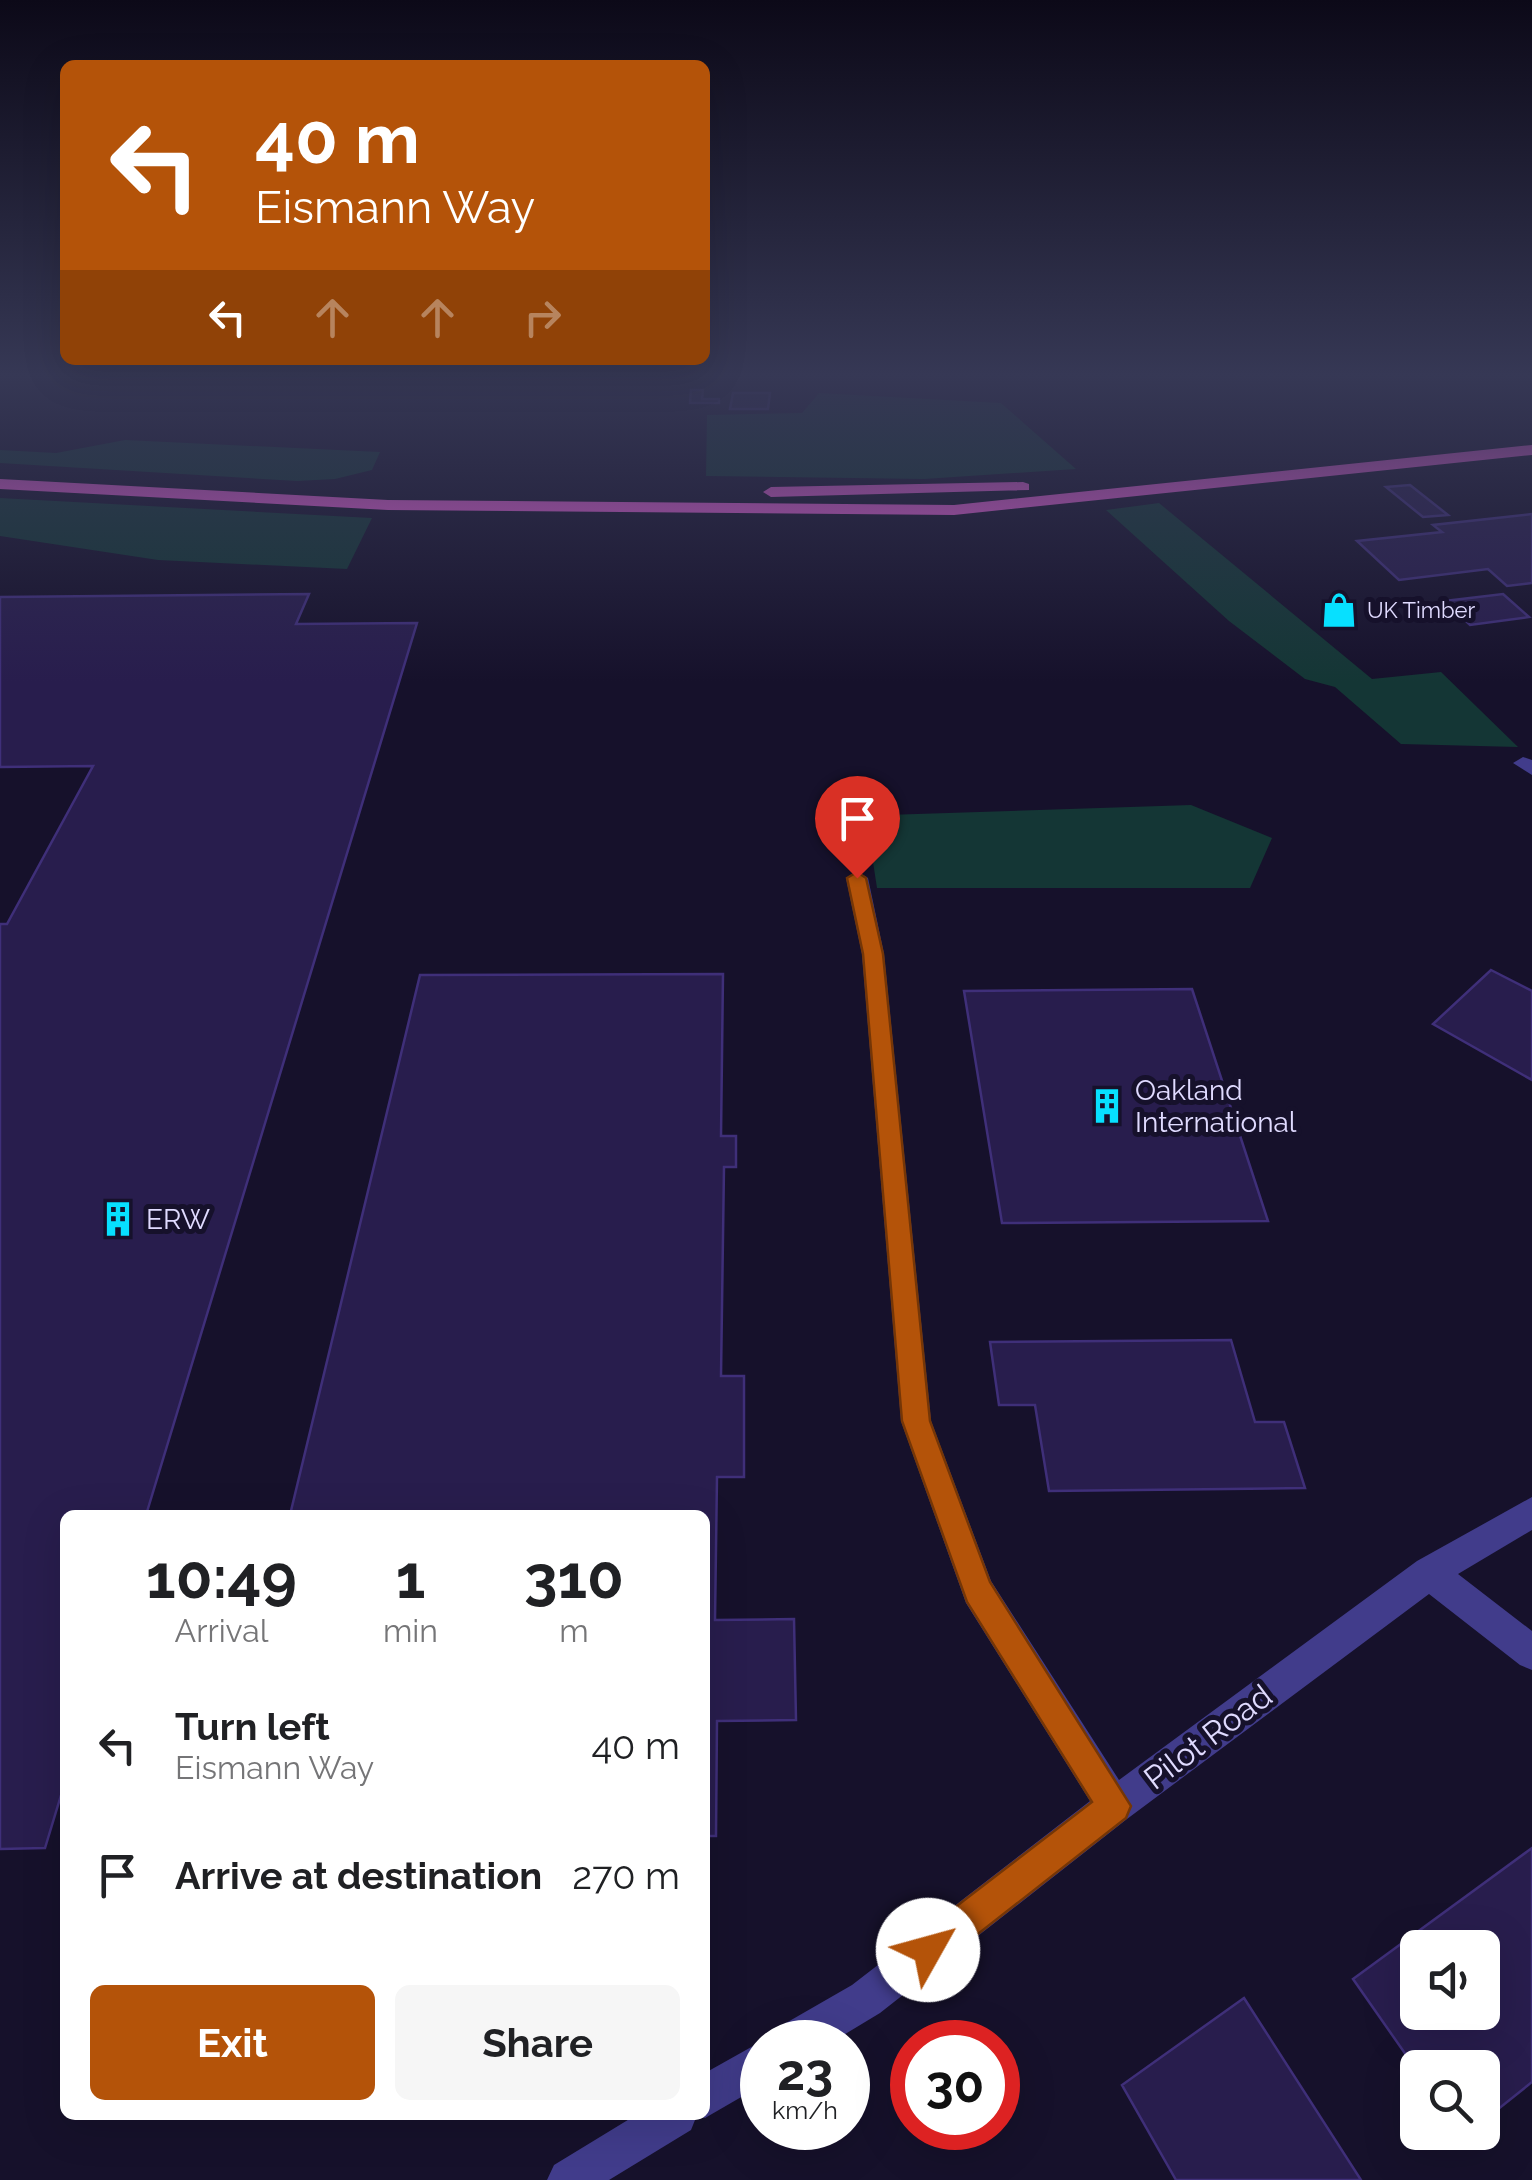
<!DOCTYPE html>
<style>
:root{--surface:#fff;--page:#f6f6f6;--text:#202124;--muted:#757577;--accent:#b45309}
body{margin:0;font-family:Raleway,sans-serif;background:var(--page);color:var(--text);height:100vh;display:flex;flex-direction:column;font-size:38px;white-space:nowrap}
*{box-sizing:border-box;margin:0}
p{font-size:32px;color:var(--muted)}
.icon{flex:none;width:55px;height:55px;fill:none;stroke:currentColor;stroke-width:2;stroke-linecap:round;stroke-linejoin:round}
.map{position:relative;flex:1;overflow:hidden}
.side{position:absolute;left:60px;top:1510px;width:650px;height:610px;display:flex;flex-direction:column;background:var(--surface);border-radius:15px;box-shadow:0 10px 40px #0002}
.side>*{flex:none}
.banner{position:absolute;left:60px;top:60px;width:650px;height:305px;border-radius:15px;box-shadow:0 10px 40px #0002;background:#b45309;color:#fff;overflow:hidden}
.controls{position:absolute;left:1400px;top:1930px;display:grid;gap:20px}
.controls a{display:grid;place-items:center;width:100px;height:100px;border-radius:15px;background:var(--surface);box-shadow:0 10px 40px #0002;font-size:50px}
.speed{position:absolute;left:740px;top:2020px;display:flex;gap:20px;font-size:50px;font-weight:700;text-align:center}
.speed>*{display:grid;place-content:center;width:130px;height:130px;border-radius:50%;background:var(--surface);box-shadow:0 10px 40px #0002;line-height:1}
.speed small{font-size:25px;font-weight:400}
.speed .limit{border:15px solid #d22;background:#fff;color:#111}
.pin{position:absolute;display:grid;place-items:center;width:85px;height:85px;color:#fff;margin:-102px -42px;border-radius:50% 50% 50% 0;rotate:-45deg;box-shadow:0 0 10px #0007}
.pin .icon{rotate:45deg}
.me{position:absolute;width:110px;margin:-55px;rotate:52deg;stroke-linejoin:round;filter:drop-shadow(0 0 8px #0008)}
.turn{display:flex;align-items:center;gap:35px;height:210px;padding:0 30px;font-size:45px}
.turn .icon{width:130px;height:130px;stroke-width:2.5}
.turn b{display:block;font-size:70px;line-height:85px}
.lanes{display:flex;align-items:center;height:95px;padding:0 30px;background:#0003;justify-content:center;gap:50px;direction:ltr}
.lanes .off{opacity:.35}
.eta{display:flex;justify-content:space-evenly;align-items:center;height:170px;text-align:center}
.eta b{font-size:60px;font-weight:700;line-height:70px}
.cta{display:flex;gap:20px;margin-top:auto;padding:20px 30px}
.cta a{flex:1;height:115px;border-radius:15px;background:var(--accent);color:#fff;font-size:40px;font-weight:700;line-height:115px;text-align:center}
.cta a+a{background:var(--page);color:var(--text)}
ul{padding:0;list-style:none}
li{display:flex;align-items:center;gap:30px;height:130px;padding:0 30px}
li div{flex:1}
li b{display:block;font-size:38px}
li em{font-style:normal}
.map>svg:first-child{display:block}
.green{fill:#143635}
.building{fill:#281d4d;stroke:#3f2f79;stroke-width:2.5;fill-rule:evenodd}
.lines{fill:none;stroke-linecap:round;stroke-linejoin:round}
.minor{fill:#413c8b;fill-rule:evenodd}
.trunk{fill:#e45cd1;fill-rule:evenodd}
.route{fill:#b45309;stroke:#753606;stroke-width:2.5}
.labels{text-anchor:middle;stroke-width:10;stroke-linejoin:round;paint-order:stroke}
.far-poi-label{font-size:22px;fill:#e0dbff;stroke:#16112b;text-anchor:start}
.poi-label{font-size:28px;fill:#e0dbff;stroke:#16112b;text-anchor:start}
.near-street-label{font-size:32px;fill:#e0dbff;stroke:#16112b}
</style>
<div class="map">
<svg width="1532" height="2180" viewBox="0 0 1532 2180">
<rect width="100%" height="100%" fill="#16112b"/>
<path class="green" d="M819 393 1001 403 1076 469 924 479 706 476 707 415 802 413Z
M125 440 380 452 372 470 335 479 297 481 0 463V450L56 453Z
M0 498 372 518 347 569 158 560 0 536Z
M1159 503 1372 679 1441 672 1518 747 1401 744 1335 687 1305 679 1229 621 1106 510Z
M1191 805 1272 838 1250 888H877L871 849 886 815Z"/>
<path class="building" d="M691 390H703L702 399H719V403H690Z
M733 393H770L768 409H730Z
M1410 485 1448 515 1423 517 1386 487Z
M1532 514V583L1507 586 1488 569 1399 580 1357 541 1442 532 1433 525Z
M309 594 296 624 417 623 146 1515H65V1782L45 1848 0 1849V924H7L93 766 0 767V597Z
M1503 594 1529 617 1470 625 1445 601Z
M1491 970 1532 991V1080L1433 1024Z
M723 974 721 1136H736V1167H724L721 1376H744V1477H717L715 1620 794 1619 796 1720 717 1721 716 1836H705V1515H290L420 975Z
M1192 989 1268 1221 1002 1223 964 991Z
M1231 1340 1255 1422H1284L1305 1488 1049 1491 1035 1405H999L990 1342Z
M1532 1848V2082L1482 2122V2068H1418V2072L1353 1979ZM1418 1948H1482V2012H1418Z
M1244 1998 1361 2180H1176L1122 2085Z"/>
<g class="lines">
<path class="minor" d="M1523 757 1532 760V775L1513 763Z
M857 871 868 878 884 954 931 1421 991 1581 1119 1780 1417 1561 1532 1497V1530L1458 1574 1532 1631V1670L1520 1665 1429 1594 1127 1819 880 2013 832 2042H774L779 2027 852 1985 1090 1801 966 1603 901 1421 862 954 846 878Z
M762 2041V2085L705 2118 698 2115H705V2073Z
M636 2115H697L691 2130 609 2180H547L554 2165Z"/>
<path class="trunk" d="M1532 445V455L954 515 388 510 0 489V479L388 500 954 505Z
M1023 482 1029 484V490L771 497 763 492 771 487Z"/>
</g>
<linearGradient id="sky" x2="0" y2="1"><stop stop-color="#0c0918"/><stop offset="0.55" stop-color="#363855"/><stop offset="1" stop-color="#363855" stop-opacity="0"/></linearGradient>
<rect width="1532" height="682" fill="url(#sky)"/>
<path class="route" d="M857 872 866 878 883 954 930 1421 990 1582 1131 1806 1126 1818 941 1963 928 1968 915 1963 910 1950 915 1938 1092 1802 967 1602 902 1421 863 954 847 878Z"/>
<defs>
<symbol id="shop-bare" viewBox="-9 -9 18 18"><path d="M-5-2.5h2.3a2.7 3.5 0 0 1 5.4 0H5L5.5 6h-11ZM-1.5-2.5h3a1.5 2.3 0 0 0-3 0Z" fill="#07e0ff" stroke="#16112b" stroke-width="2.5" paint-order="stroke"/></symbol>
<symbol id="building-bare" viewBox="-9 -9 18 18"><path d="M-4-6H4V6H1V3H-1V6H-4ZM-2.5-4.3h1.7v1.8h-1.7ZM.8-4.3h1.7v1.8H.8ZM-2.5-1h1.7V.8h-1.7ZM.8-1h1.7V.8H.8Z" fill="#07e0ff" stroke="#16112b" stroke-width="2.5" paint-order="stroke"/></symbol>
</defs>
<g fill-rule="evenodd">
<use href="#shop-bare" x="1314" y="585" width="50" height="50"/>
<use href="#building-bare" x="1082" y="1081" width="50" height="50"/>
<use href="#building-bare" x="93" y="1194" width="50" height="50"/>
</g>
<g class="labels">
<g class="far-poi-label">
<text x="1367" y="618">UK Timber</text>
</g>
<g class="poi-label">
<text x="1135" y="1100">Oakland<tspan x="1135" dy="32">International</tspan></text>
<text x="146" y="1229">ERW</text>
</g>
<g class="near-street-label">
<text transform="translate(1208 1737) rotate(-37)" y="11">Pilot Road</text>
</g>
</g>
</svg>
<div class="controls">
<a><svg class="icon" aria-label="sound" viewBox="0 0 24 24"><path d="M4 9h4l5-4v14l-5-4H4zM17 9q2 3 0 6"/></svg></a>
<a><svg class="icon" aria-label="search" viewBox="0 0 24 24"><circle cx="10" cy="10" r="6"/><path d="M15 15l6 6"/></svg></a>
</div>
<div class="speed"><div>23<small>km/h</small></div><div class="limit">30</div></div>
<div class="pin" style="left:857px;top:878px;background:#d93025"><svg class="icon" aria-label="arrive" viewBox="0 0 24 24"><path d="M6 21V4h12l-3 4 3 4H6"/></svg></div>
<svg class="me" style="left:928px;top:1950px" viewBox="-20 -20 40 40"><circle r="19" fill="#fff"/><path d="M0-13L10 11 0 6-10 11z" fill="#b45309"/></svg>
<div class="banner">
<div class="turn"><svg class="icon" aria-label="left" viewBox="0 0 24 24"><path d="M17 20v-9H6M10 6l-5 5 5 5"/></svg><div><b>40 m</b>Eismann Way</div></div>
<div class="lanes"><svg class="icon" aria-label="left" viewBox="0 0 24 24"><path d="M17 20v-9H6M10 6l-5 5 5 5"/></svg><svg class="icon off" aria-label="ahead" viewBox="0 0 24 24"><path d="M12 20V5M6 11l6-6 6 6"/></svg><svg class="icon off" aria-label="ahead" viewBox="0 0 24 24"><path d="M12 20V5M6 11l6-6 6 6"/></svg><svg class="icon off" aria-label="right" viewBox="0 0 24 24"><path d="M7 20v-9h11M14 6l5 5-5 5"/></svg></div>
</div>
<section class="side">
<div class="eta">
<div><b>10:49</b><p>Arrival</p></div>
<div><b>1</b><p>min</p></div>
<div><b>310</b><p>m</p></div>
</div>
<ul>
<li><svg class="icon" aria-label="left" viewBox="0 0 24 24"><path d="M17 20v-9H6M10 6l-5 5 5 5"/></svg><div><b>Turn left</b><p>Eismann Way</p></div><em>40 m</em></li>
<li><svg class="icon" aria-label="arrive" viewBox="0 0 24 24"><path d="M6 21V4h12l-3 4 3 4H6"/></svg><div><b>Arrive at destination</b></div><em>270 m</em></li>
</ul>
<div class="cta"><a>Exit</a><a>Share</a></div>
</section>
</div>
